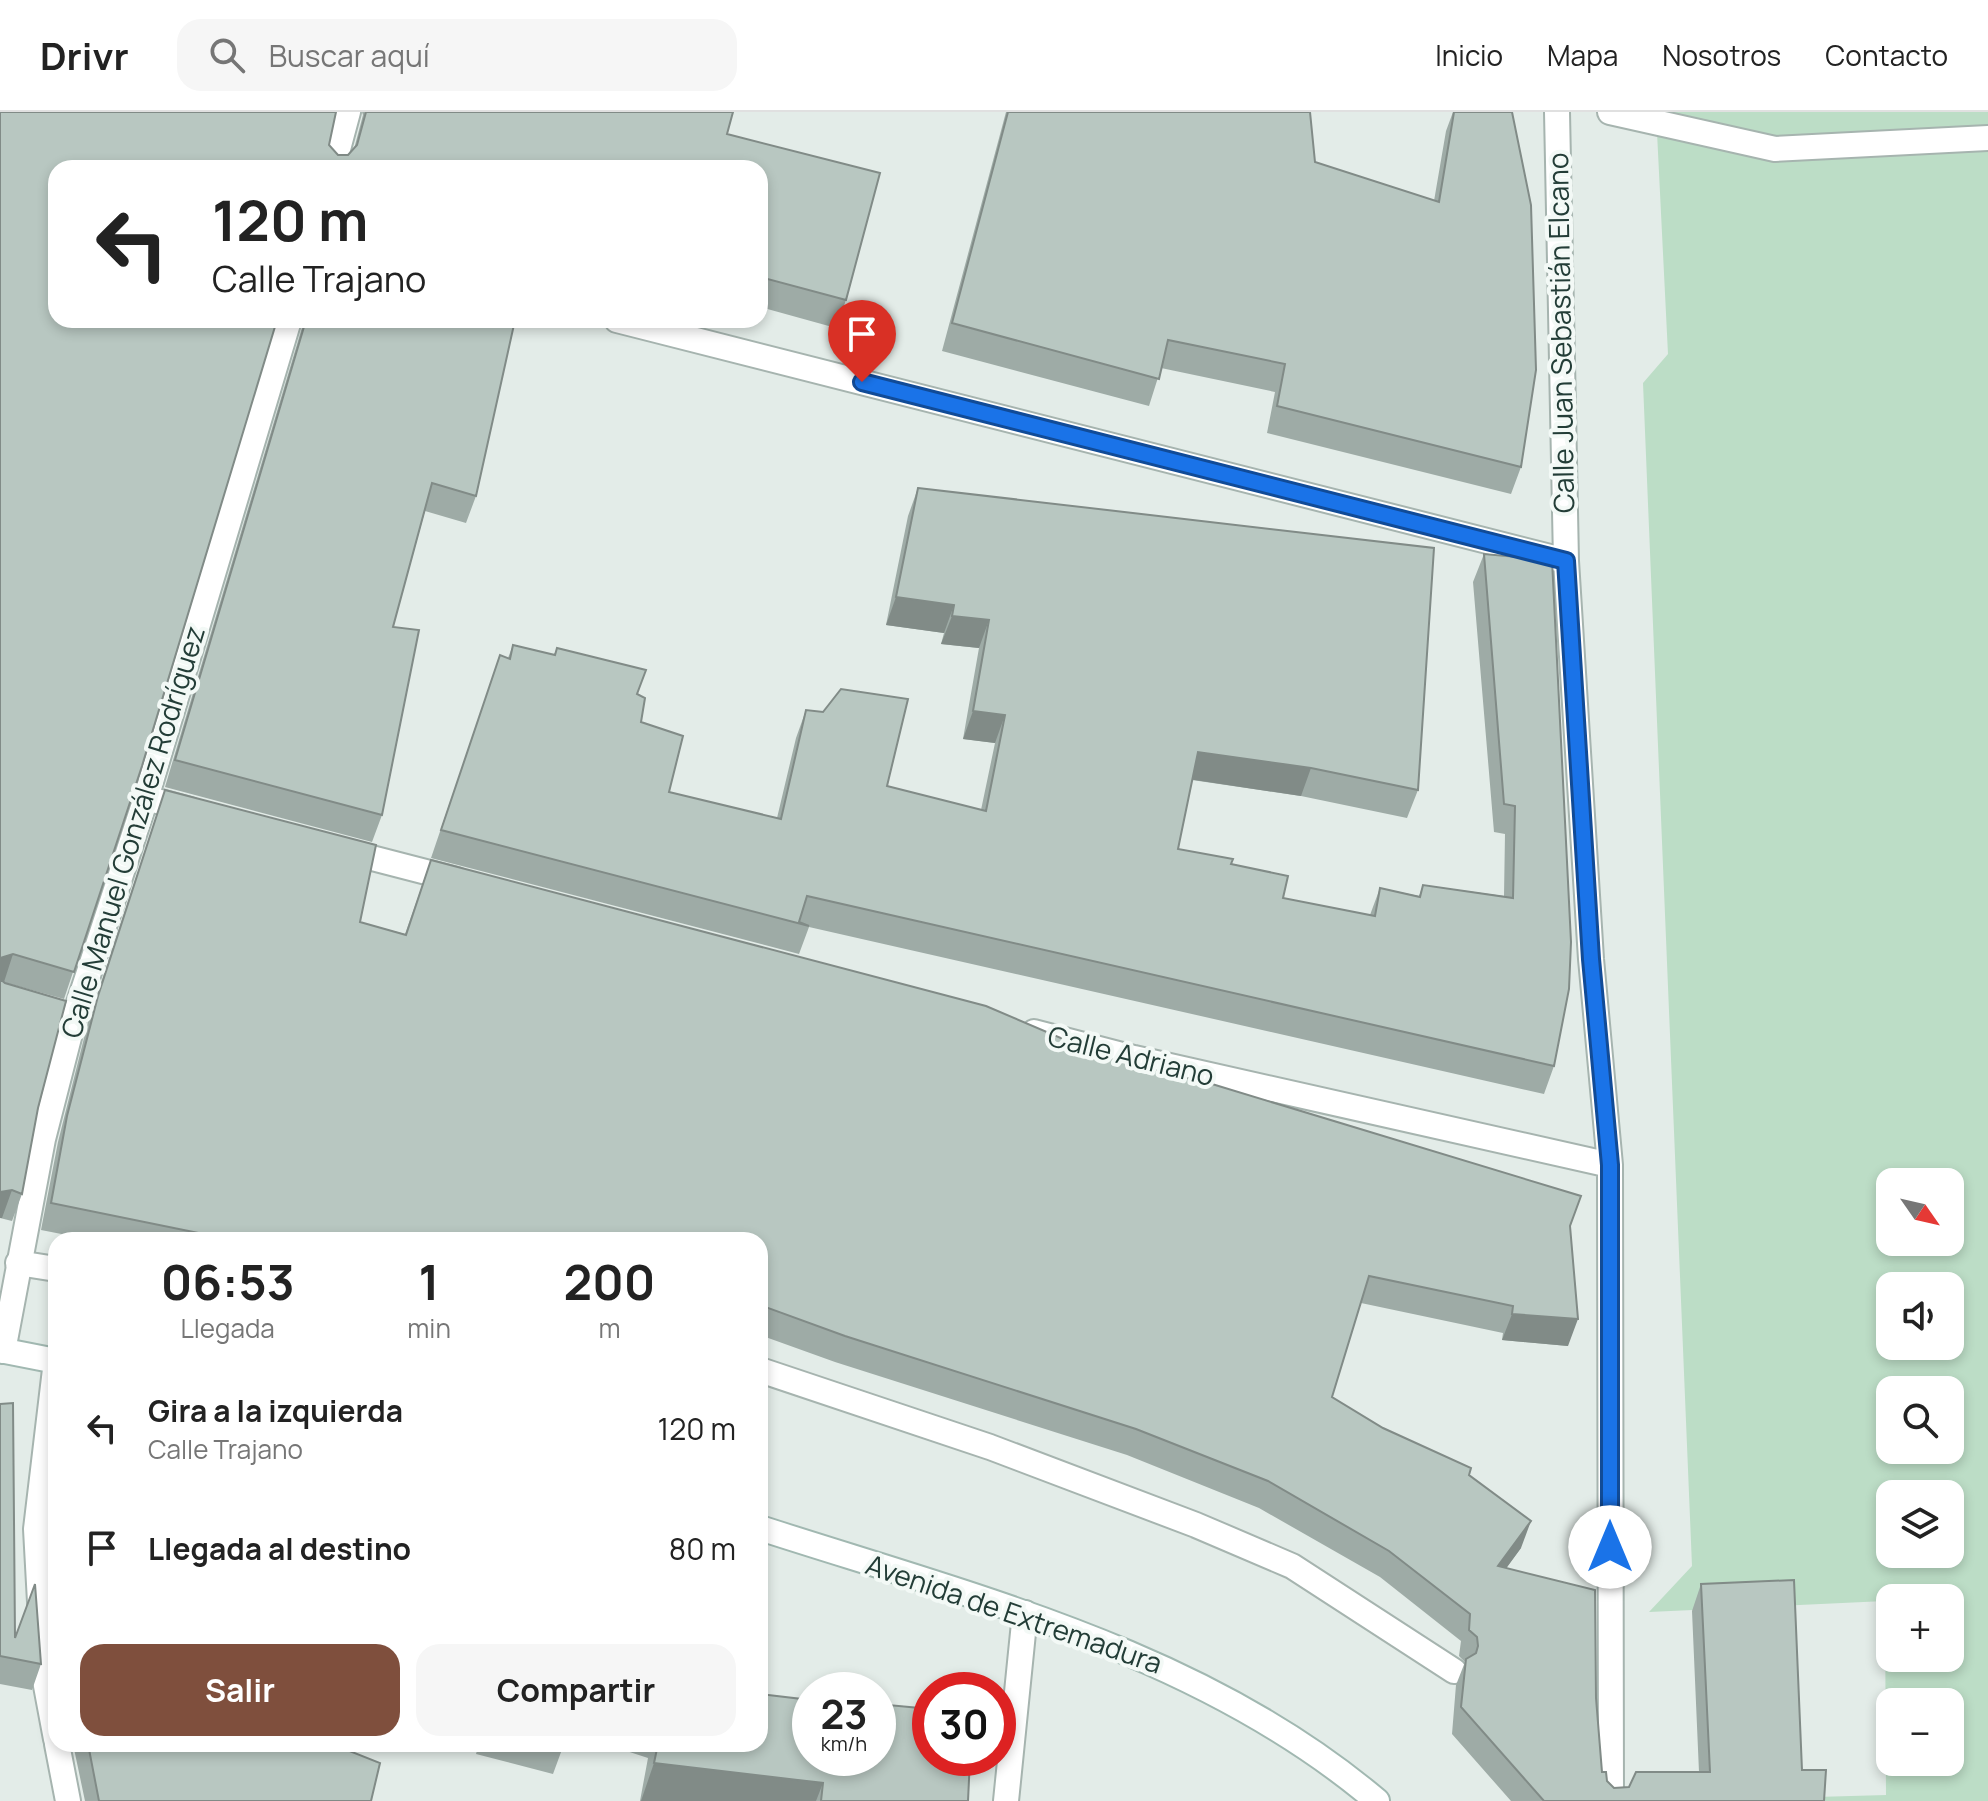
<!DOCTYPE html>
<html lang="es">
<meta charset="utf-8">
<style>
:root{--surface:#fff;--page:#f6f6f6;--text:#222;--muted:#767676;--line:#e0e0e0;--accent:#7f4f3d}
body{margin:0;font-family:Manrope,sans-serif;background:var(--page);color:var(--text);height:100vh;display:flex;flex-direction:column;font-size:30px;white-space:nowrap}
*{box-sizing:border-box;margin:0}
p{font-size:26px;color:var(--muted)}
.icon{flex:none;width:44px;height:44px;fill:none;stroke:currentColor;stroke-width:2;stroke-linecap:round;stroke-linejoin:round}
.map{position:relative;flex:1;overflow:hidden}
.details{position:absolute;left:48px;top:1120px;width:720px;height:520px;display:flex;flex-direction:column;background:var(--surface);border-radius:24px;box-shadow:0 4px 12px #0003}
.details>*{flex:none}
.hud{position:absolute;left:48px;top:48px;width:720px;height:168px;border-radius:24px;box-shadow:0 4px 12px #0003;background:#fff;color:var(--text);overflow:hidden}
.needle{width:52px;rotate:124deg}
.fabs{position:absolute;left:1876px;top:1056px;display:grid;gap:16px}
.fabs a{display:grid;place-items:center;width:88px;height:88px;border-radius:16px;background:var(--surface);box-shadow:0 4px 12px #0003;font-size:40px}
.speed{position:absolute;left:792px;top:1560px;display:flex;gap:16px;font-size:40px;font-weight:700;text-align:center}
.speed>*{display:grid;place-content:center;width:104px;height:104px;border-radius:50%;background:var(--surface);box-shadow:0 4px 12px #0003;line-height:1}
.speed small{font-size:20px;font-weight:400}
.speed .limit{border:12px solid #d22;background:#fff;color:#111}
.pin{position:absolute;display:grid;place-items:center;width:68px;height:68px;color:#fff;margin:-82px -34px;border-radius:50% 50% 50% 0;rotate:-45deg;box-shadow:0 0 8px #0007}
.pin .icon{rotate:45deg}
.me{position:absolute;width:88px;margin:-44px;rotate:0deg;stroke-linejoin:round;filter:drop-shadow(0 0 6px #0008)}
.turn{display:flex;align-items:center;gap:28px;height:168px;padding:0 32px;font-size:36px}
.turn .icon{width:104px;height:104px;stroke-width:2.5}
.turn b{display:block;font-size:56px;line-height:68px}
.eta{display:flex;justify-content:space-evenly;align-items:center;height:136px;text-align:center}
.eta b{font-size:48px;font-weight:700;line-height:56px}
.primary-button{display:flex;gap:16px;margin-top:auto;padding:16px 32px}
.primary-button a{flex:1;height:92px;border-radius:24px;background:var(--accent);color:#fff;font-size:32px;font-weight:700;line-height:92px;text-align:center}
.primary-button a+a{background:var(--page);color:var(--text)}
ul{padding:0;list-style:none}
li{display:flex;align-items:center;gap:24px;height:120px;padding:0 32px}
li div{flex:1}
li b{display:block;font-size:30px}
li em{font-style:normal}
header{display:flex;align-items:center;gap:48px;box-sizing:border-box;height:112px;padding:0 40px;background:var(--surface);border-bottom:2px solid var(--line)}
header strong{font-size:38px}
nav{display:flex;gap:44px;margin-inline-start:auto;font-size:28px}
.search{width:560px;height:72px;background:var(--page);display:flex;align-items:center;gap:20px;box-sizing:border-box;padding:0 28px;border-radius:24px;color:var(--muted);font-size:30px}
.map>svg:first-child{display:block}
.green{fill:#bcddc6;fill-rule:evenodd}
.lines{fill:none;stroke-linecap:round;stroke-linejoin:round}
.lane-casing{stroke:#a6b4af;stroke-width:28}
.street-casing{stroke:#a6b4af;stroke-width:28}
.secondary-casing{stroke:#a1b8b1;stroke-width:28}
.lane{stroke:#fff;stroke-width:24}
.street{stroke:#fff;stroke-width:24}
.secondary{stroke:#fff;stroke-width:24}
.wall{fill:#9eaba6}
.shaded-wall{fill:#818b87}
.building{fill:#b8c7c1;stroke:#818b87;stroke-width:2}
.route-casing{stroke:#114b97;stroke-width:20}
.route{stroke:#1a73e8;stroke-width:14}
.labels{text-anchor:middle;stroke-width:8;stroke-linejoin:round;paint-order:stroke}
.street-label{font-size:28px;fill:#233d37;stroke:#f3f9f6}
</style>
<header>
<strong>Drivr</strong>
<div class="search"><svg class="icon" aria-label="search" viewBox="0 0 24 24"><circle cx="10" cy="10" r="6"/><path d="M15 15l6 6"/></svg>Buscar aquí</div>
<nav><a>Inicio</a><a>Mapa</a><a>Nosotros</a><a>Contacto</a></nav>
</header>
<div class="map">
<svg width="1988" height="1689" viewBox="0 0 1988 1689">
<rect width="100%" height="100%" fill="#e3ece8"/>
<path class="green" d="M1656 0H1988V1689H1816V1685L1886 1683 1885 1489 1649 1500 1692 1454 1643 271 1668 242ZM1890 1070H1950V1130H1890ZM1890 1174H1950V1234H1890ZM1890 1278H1950V1338H1890ZM1890 1382H1950V1442H1890ZM1890 1486H1950V1546H1890ZM1890 1590H1950V1650H1890Z"/>
<g class="lines">
<defs>
<path id="lane" d="M1610 0 1775 37 1988 26
M18 1151 56 1157
M760 1258 990 1335 1196 1413 1292 1454 1454 1559"/>
<path id="street" d="M1557 0 1566 449 1591 847 1610 1053 1611 1689
M333 56 348 0
M617 208 1566 449
M146 686 190 698
M341 738 457 768
M1034 920 1134 946 1610 1053
M3 1239 43 1027 74 906 146 686 289 208
M56 1249 36 1417 44 1563 56 1627
M57 1632 68 1689
M1006 1689 1025 1501"/>
<path id="secondary" d="M0 1238 56 1249
M760 1416C973 1485 1203 1541 1377 1689"/>
</defs>
<use href="#lane" class="lane-casing"/>
<use href="#street" class="street-casing"/>
<use href="#secondary" class="secondary-casing"/>
<use href="#lane" class="lane"/>
<use href="#street" class="street"/>
<use href="#secondary" class="secondary"/>
</g>
<path class="wall" d="M0 0H336L329 33 338 43H348L354 37 363 3 362 0H733L727 22 880 61 846 188 836 216 760 195V56H56V208H277L142 654 64 887 3 870 66 889 38 996 22 1082 12 1109 0 1106Z
M1006 0H1310L1315 50 1434 89 1446 19 1453 0H1512L1521 355 1511 382 1267 321 1275 280 1161 256 1149 294 942 239Z
M303 208H515L476 384 466 411 425 399 393 515 382 703 372 730 165 675 303 212Z
M918 376 1418 678 1407 706 1301 684 1192 668 1178 737 1231 752 1283 786 1370 803 1380 776 1419 784 1423 773 1504 784 1505 722 1494 720 1473 470 1484 442 1554 954 1544 982 809 815 799 842 431 746 500 543 508 546 513 533 554 543 557 536 637 582 641 610 669 680 777 706 796 626 806 598 887 674 981 698 995 631 963 627 979 536 941 532 944 521 886 513 908 404Z
M165 678 360 810 405 822 431 748 1073 938 1570 1114 1568 1234 1502 1228 1503 1221 1361 1191 1332 1285 1383 1316 1469 1363 1521 1436 1506 1456 1596 1586 1602 1660 1607 1669 1614 1676 1629 1675 1699 1660 1692 1499 1701 1472 1802 1658 1824 1689H1511L1452 1622 1456 1573 1465 1550 1459 1544 1461 1529 1380 1465 1259 1396 1127 1343 835 1250 760 1223V1128H92L41 1118 58 1030 88 910Z
M0 1292 15 1526 41 1552 32 1578 0 1572Z
M56 1415V1508L52 1427Z
M73 1632H332L371 1689H85Z
M479 1632H564L553 1662 476 1642Z
M605 1632H760L968 1689H640L648 1646Z"/>
<path class="shaded-wall" d="M896 485 954 493 944 521 886 513Z
M952 504 989 508 979 536 941 532Z
M973 599 1005 603 995 631 963 627Z
M1198 640 1311 656 1301 684 1188 667Z
M13 842 4 870H0V846Z
M12 1078 2 1106H0V1080Z
M223 1126 341 1128H223Z
M1512 1202 1578 1207 1568 1234 1502 1228Z
M1531 1409 1521 1436 1489 1480 1498 1454Z
M654 1651 823 1671 816 1689H641Z"/>
<path class="building" d="M0 0H336L329 33 338 43H348L357 33 366 0H733L727 22 880 61 846 188 760 165V56H56V208H277L142 654 74 860 13 842 0 846Z
M1008 0H1310L1315 50 1439 90 1454 0H1512L1531 93 1536 258 1521 355 1277 294 1285 252 1168 228 1159 267 952 211Z
M306 208H515L476 384 432 371 393 515 419 518 382 703 175 648Z
M918 376 1434 436 1418 678 1311 656 1198 640 1178 737 1233 747 1231 752 1288 764 1283 786 1375 804 1380 776 1420 785 1423 773 1513 786 1515 694 1504 692 1484 442 1552 448 1571 830 1569 877 1554 954 807 784 799 810 809 814 441 718 500 543 510 547 513 533 555 543 557 536 646 558 637 582 645 586 641 610 683 624 669 680 781 707 806 598 823 600 841 577 908 587 887 674 986 699 1005 603 973 599 989 508 952 504 954 493 896 485Z
M165 678 376 733 360 810 406 823 431 748 986 894 1075 932 1073 938 1212 972 1581 1084 1570 1114 1578 1207 1512 1202 1513 1194 1369 1164 1332 1285 1383 1316 1471 1356 1469 1363 1531 1409 1498 1454 1595 1478 1596 1586 1602 1660H1606L1607 1669 1614 1676 1629 1675 1636 1660H1710L1701 1472 1794 1468 1802 1658H1826L1824 1689H1544L1461 1595 1466 1547 1476 1541 1478 1534 1477 1525 1469 1518 1470 1502 1389 1439 1268 1369 1136 1317 845 1224 760 1193V1128H341L223 1126 51 1091 67 1004 98 884Z
M0 867 5 871 66 889 38 996 22 1082 12 1078 0 1080Z
M13 1291 15 1526 35 1472 41 1552 0 1544V1292Z
M760 1582 810 1588V1646H878V1592L930 1597V1646H970L968 1689H821L823 1671 654 1651 658 1632H760Z
M88 1632H332L380 1651 371 1689H99Z"/>
<g class="lines">
<defs>
<path id="route" d="M862 270 1566 449 1591 847 1610 1053V1435"/>
</defs>
<use href="#route" class="route-casing"/>
<use href="#route" class="route"/>
</g>
<g class="labels">
<g class="street-label">
<text transform="translate(1561 221) rotate(-91)" y="10">Calle Juan Sebastián Elcano</text>
<text transform="translate(133 720) rotate(-73)" y="10">Calle Manuel González Rodríguez</text>
<text transform="translate(1131 944) rotate(14)" y="10">Calle Adriano</text>
<text transform="translate(1014 1502) rotate(19)" y="10">Avenida de Extremadura</text>
</g>
</g>
</svg>
<div class="fabs">
<a><svg class="needle" viewBox="-14 -14 28 28"><path d="M0-13l5 13h-10z" fill="#e53935"/><path d="M0 13l5-13h-10z" fill="#767676"/></svg></a>
<a><svg class="icon" aria-label="sound" viewBox="0 0 24 24"><path d="M4 9h4l5-4v14l-5-4H4zM17 9q2 3 0 6"/></svg></a>
<a><svg class="icon" aria-label="search" viewBox="0 0 24 24"><circle cx="10" cy="10" r="6"/><path d="M15 15l6 6"/></svg></a>
<a><svg class="icon" aria-label="layers" viewBox="0 0 24 24"><path d="M12 4l9 5-9 5-9-5zM3 14l9 5 9-5"/></svg></a>
<a>+</a>
<a>−</a>
</div>
<div class="speed"><div>23<small>km/h</small></div><div class="limit">30</div></div>
<div class="pin" style="left:862px;top:270px;background:#d93025"><svg class="icon" aria-label="arrive" viewBox="0 0 24 24"><path d="M6 21V4h12l-3 4 3 4H6"/></svg></div>
<svg class="me" style="left:1610px;top:1435px" viewBox="-20 -20 40 40"><circle r="19" fill="#fff"/><path d="M0-13L10 11 0 6-10 11z" fill="#1a73e8"/></svg>
<div class="hud">
<div class="turn"><svg class="icon" aria-label="left" viewBox="0 0 24 24"><path d="M17 20v-9H6M10 6l-5 5 5 5"/></svg><div><b>120 m</b>Calle Trajano</div></div>
</div>
<section class="details">
<div class="eta">
<div><b>06:53</b><p>Llegada</p></div>
<div><b>1</b><p>min</p></div>
<div><b>200</b><p>m</p></div>
</div>
<ul>
<li><svg class="icon" aria-label="left" viewBox="0 0 24 24"><path d="M17 20v-9H6M10 6l-5 5 5 5"/></svg><div><b>Gira a la izquierda</b><p>Calle Trajano</p></div><em>120 m</em></li>
<li><svg class="icon" aria-label="arrive" viewBox="0 0 24 24"><path d="M6 21V4h12l-3 4 3 4H6"/></svg><div><b>Llegada al destino</b></div><em>80 m</em></li>
</ul>
<div class="primary-button"><a>Salir</a><a>Compartir</a></div>
</section>
</div>
